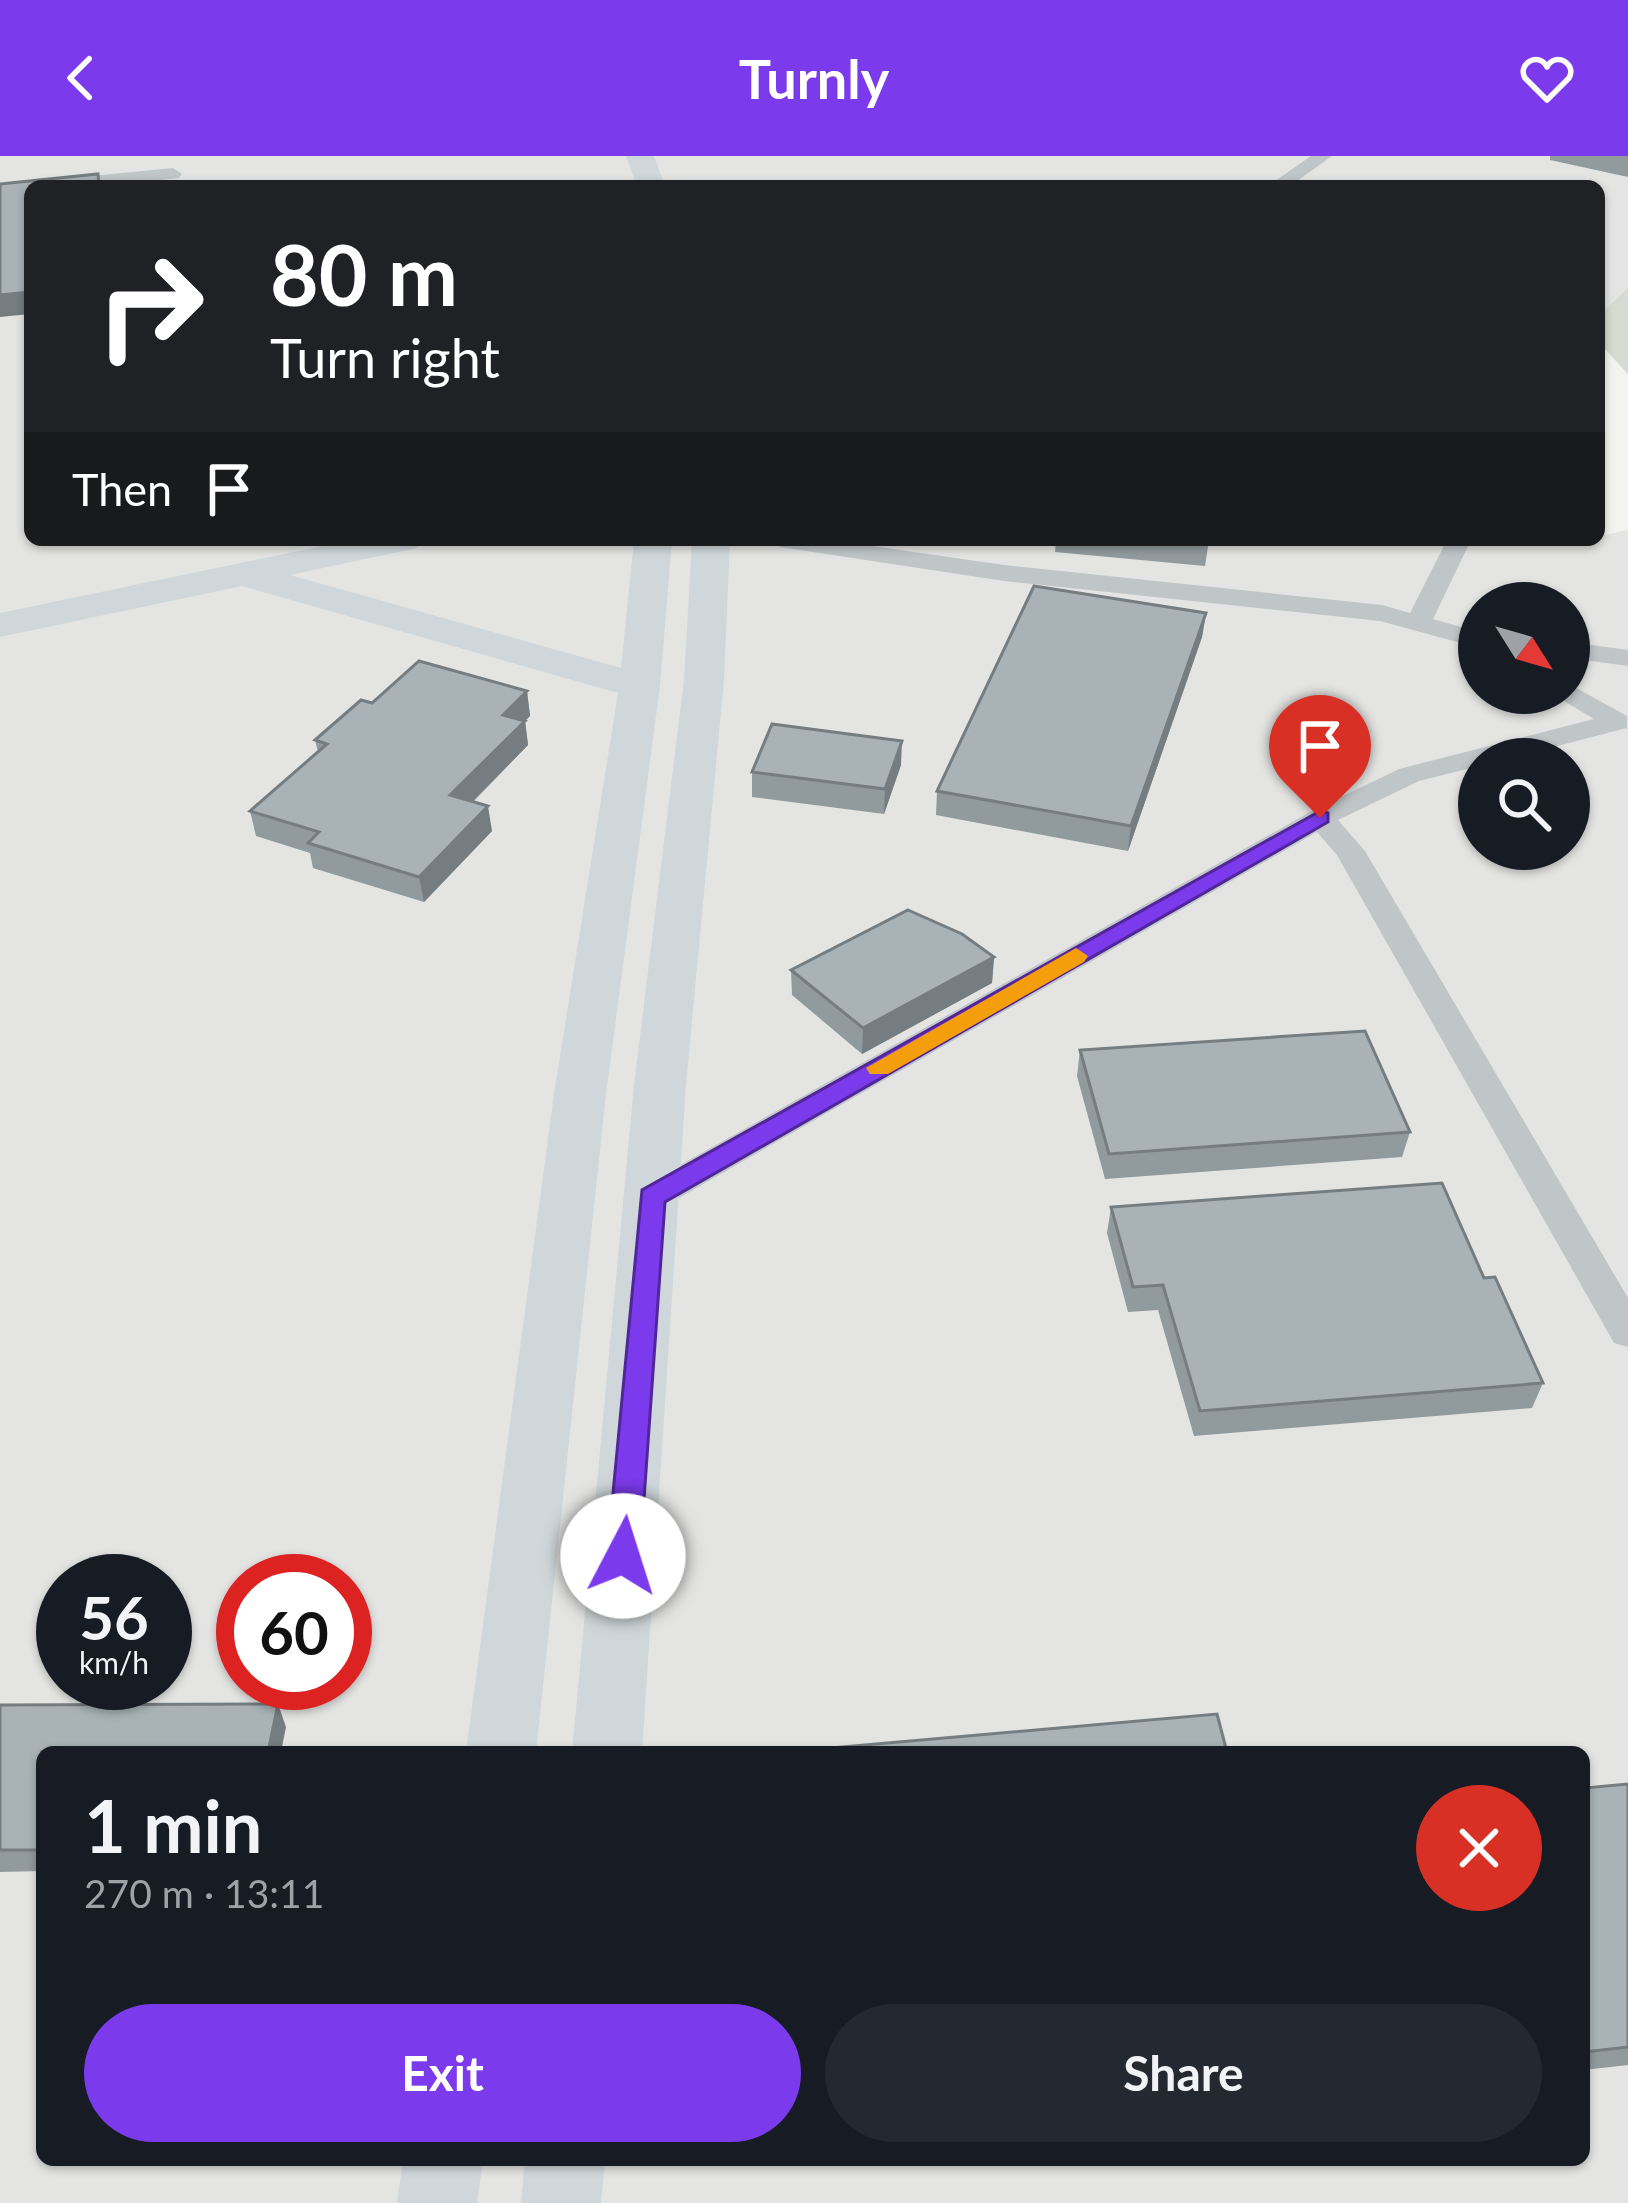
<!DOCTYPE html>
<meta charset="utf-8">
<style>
:root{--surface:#171b24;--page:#242831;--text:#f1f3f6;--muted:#9ea1a6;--accent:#7c3aed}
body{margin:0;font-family:Lato,sans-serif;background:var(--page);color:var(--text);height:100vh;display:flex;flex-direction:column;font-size:45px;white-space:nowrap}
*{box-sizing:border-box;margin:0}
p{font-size:39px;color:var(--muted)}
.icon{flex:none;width:66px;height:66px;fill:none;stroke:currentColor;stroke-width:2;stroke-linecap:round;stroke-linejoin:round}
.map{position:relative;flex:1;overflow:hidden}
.drawer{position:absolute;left:36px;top:1590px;width:1554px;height:420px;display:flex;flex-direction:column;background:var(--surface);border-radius:18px;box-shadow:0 3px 9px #0004}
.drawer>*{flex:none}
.banner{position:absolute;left:24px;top:24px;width:1581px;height:366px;border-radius:18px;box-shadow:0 3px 9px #0004;background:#202124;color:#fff;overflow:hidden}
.needle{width:78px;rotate:127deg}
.buttons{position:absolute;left:1458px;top:426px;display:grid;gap:24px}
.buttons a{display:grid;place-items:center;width:132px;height:132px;border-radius:50%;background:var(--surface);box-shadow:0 3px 9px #0004;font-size:60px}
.speed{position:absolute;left:36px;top:1398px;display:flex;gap:24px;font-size:60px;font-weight:700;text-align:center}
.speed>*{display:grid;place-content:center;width:156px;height:156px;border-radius:50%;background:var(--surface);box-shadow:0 3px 9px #0004;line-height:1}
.speed small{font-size:30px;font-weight:400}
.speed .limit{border:18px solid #d22;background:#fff;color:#111}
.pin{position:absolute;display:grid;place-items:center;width:102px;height:102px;color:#fff;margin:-123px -51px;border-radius:50% 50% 50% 0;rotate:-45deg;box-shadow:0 0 12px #0007}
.pin .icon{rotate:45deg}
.me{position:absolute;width:132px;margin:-66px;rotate:5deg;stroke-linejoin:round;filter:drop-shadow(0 0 9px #0008)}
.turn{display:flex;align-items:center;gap:42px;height:252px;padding:0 48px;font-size:54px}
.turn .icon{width:156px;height:156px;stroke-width:2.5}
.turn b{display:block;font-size:84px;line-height:102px}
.then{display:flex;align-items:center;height:114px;padding:0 48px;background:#0003;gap:24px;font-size:45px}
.round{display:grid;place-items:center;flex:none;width:126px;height:126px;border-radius:63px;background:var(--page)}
.headline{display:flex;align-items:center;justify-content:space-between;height:204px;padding:0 48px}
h1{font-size:72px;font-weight:700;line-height:90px}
.action{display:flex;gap:24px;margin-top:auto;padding:24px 48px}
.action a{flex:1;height:138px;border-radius:72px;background:var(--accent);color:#fff;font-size:48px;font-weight:700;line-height:138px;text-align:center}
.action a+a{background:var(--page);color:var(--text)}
header{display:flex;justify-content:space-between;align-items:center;height:156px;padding:0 48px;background:var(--accent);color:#fff;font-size:54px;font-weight:700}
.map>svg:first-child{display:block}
.built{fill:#e4e5e3;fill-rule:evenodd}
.green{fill:#d5dbd0}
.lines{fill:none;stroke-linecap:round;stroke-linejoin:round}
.minor{fill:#c0c5c8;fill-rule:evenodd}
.primary{fill:#d0d7da;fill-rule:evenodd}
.wall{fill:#919a9d}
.shaded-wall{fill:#767d80}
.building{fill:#a9b3b7;stroke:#767d80;stroke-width:3}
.route{fill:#7c3aed;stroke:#51269a;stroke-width:3}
.slow{fill:#f59e0b}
</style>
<header><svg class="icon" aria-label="back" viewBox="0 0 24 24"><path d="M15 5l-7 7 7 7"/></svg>Turnly<svg class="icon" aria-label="heart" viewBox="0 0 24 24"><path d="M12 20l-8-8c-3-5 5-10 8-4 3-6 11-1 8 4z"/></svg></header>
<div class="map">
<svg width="1628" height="2047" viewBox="0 0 1628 2047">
<rect width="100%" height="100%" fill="#f4f4ef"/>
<path class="built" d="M0 0H1628V139L1599 165V30H30V384H1599V380L1628 374V2047H0ZM1479 447H1569V537H1479ZM1479 603H1569V693H1479ZM63 1425H165V1527H63ZM243 1425H345V1527H243ZM42 1596H1584V2004H42Z"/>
<path class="green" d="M1628 132V218L1603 191 1605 154Z"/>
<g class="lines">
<path class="minor" d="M1311 0H1332L1290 30H1268Z
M173 12 182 18 179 22 107 30H42L51 24Z
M768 384H831L1004 409 1382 449 1410 457 1447 384H1471L1433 463 1479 476V492L1380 465 1004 425 780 391Z
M1569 486 1628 494V510L1569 502Z
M1569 528 1627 560V572L1506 603H1479V610L1419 625 1338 664 1365 695 1628 1142V1191L1614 1187 1337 699 1317 676 665 1050 652 1054 639 1050 634 1041 639 1032 1310 656 1399 613 1594 563 1559 542 1556 537H1569Z"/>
<path class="primary" d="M626 0H654L665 30H637Z
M351 384H423L417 392 290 419 621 512 634 384H672L660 530 606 938 536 1596H466L554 938 618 537 242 430 0 481V457Z
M692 384H730L724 524 686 929 642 1596H572L634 929 684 524Z
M403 2004H483L477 2047H397Z
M525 2004H605L601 2047H521Z"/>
</g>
<path class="wall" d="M1550 0H1628V21L1550 4Z
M1056 384H1209L1205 410 1055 396Z
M1206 457 1202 481 1128 695 936 659 937 635Z
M527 535 530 560 525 565 528 589 473 646 492 675 424 746 313 712 310 697 256 680 250 655 318 596 315 584 372 547Z
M901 609 884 658 752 641V616Z
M994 801 992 827 862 898 792 839 791 814Z
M1080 894 1410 976 1402 1001 1105 1023 1077 920Z
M1111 1051 1484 1122 1543 1227 1532 1252 1194 1280 1158 1154 1128 1156 1107 1077Z
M0 1549 286 1571 42 1596V1715L0 1716Z
M1628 1628V1909L1584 1914V1632Z"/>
<path class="shaded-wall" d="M30 136V158L0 161V139Z
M1206 457 1202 481 1128 695 1131 670Z
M527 535 530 560 506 583 503 559Z
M525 565 528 589 454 664 450 639Z
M902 585 901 609 884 658 885 633Z
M488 650 492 675 424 746 419 721Z
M994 801 992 827 862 898 863 872Z
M278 1548 286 1571 281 1596H268Z"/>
<path class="building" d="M98 18 99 30H30V136L0 139V28Z
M1178 384H1209V387Z
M1034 430 1206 457 1131 670 937 635Z
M419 505 527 535 503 559 525 565 450 639 488 650 419 721 308 687 319 676 250 655 327 588 315 584 361 544 372 547Z
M772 568 902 585 885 633 752 616Z
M908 754 962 778 994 801 863 872 791 814Z
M1365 875 1410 976 1109 998 1080 894Z
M1442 1027 1484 1122 1495 1121 1543 1227 1200 1255 1163 1129 1133 1131 1111 1051Z
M278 1548 268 1596H42V1694H0V1549Z
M1217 1558 1227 1596H785Z
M1628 1628V1891L1584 1896V1632Z"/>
<path class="route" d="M1320 655 1328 657V666L665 1046 640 1400 635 1410 623 1414 612 1410 607 1400 642 1034Z"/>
<path class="slow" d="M1076 792 1088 800 1084 806 888 918H870L866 912Z"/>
</svg>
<div class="buttons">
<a><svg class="needle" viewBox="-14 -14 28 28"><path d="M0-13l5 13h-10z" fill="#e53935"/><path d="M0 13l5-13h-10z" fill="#9ea1a6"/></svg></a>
<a><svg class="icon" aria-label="search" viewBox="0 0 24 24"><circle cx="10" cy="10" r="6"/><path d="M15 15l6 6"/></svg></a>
</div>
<div class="speed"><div>56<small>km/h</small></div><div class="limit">60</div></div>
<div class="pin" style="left:1320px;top:662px;background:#d93025"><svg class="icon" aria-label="arrive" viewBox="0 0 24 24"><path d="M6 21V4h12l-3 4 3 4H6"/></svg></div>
<svg class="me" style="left:623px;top:1400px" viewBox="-20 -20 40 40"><circle r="19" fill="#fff"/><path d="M0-13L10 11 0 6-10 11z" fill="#7c3aed"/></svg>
<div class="banner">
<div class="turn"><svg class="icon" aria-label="right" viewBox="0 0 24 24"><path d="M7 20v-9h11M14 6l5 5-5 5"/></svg><div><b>80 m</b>Turn right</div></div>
<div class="then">Then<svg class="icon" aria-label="arrive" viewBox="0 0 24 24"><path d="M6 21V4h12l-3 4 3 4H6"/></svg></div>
</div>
<section class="drawer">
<div class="headline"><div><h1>1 min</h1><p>270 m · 13:11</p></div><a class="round" style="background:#d93025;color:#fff"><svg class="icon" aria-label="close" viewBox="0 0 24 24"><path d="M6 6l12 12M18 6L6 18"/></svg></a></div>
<div class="action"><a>Exit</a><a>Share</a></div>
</section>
</div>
